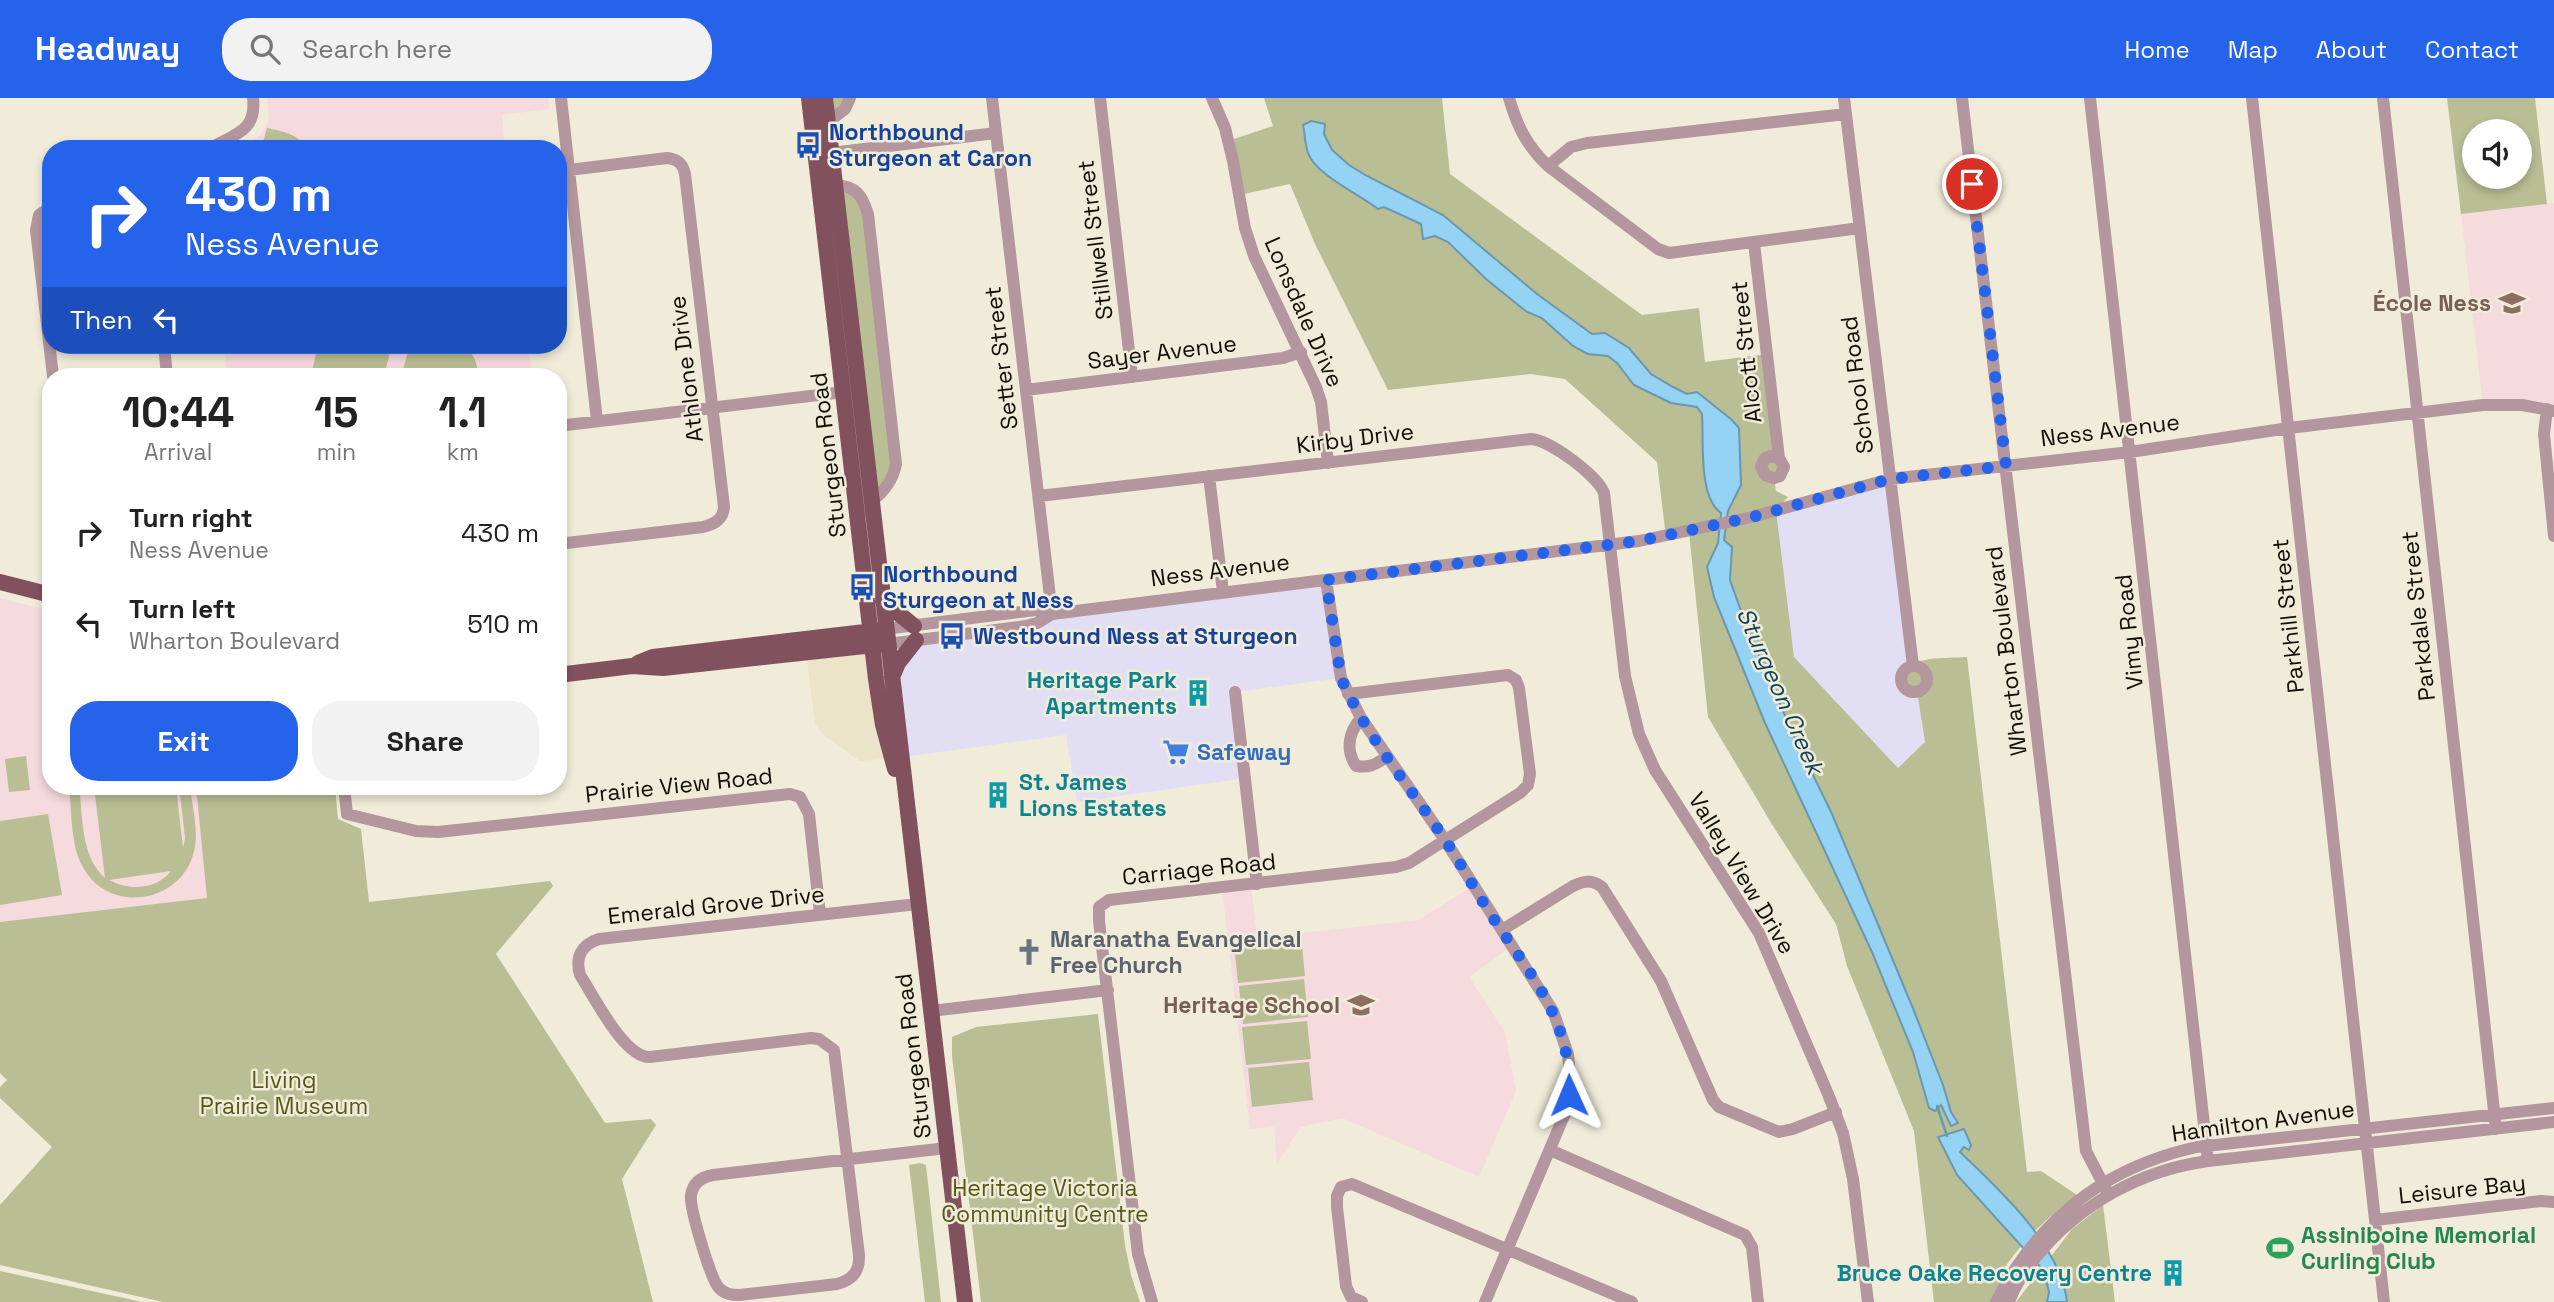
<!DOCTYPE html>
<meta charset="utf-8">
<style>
:root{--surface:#fff;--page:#f2f2f2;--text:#222;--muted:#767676;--accent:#2563eb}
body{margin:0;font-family:"Space Grotesk",sans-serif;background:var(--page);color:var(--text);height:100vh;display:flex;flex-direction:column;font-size:26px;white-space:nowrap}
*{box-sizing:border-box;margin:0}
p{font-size:23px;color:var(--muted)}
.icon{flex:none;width:38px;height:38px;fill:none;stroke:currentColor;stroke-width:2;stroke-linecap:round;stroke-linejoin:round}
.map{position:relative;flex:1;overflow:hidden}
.sheet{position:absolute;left:42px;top:270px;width:525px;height:427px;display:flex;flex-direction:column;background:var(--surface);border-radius:28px;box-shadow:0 4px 10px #0003}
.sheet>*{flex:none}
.top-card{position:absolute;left:42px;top:42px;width:525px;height:214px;border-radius:28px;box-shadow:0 4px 10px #0003;background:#2563eb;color:#fff;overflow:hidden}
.controls{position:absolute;left:2462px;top:21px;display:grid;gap:14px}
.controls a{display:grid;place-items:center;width:70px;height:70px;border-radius:50%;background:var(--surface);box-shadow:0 4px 10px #0003;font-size:35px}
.pin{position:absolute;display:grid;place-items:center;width:60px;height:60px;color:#fff;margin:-30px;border:4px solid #fff;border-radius:50%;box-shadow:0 2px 7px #0007}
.me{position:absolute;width:77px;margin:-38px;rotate:359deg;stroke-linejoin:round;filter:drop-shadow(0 0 5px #0008)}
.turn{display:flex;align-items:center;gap:24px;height:147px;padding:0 28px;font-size:32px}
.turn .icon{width:91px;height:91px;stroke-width:2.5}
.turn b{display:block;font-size:49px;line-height:60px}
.then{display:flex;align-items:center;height:66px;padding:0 28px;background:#0003;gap:14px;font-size:26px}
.eta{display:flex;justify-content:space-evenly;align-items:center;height:119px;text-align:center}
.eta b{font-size:42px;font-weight:700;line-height:49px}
.cta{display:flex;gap:14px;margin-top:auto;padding:14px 28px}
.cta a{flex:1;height:80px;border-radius:28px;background:var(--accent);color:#fff;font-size:28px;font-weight:700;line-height:80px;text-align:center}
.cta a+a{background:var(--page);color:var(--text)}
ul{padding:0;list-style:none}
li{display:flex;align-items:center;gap:21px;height:91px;padding:0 28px}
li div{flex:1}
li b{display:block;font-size:26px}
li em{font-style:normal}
header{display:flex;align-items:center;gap:42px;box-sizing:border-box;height:98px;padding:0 35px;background:var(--accent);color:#fff}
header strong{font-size:33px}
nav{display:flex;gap:38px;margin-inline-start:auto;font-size:24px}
.search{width:490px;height:63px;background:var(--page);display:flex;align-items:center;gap:18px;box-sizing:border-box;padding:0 24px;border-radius:28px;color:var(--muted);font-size:26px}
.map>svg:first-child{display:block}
.commercial{fill:#e2dff5}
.built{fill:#ebe4c9}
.education{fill:#f5dade}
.green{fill:#b9be95;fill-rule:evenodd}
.water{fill:#94d3f4;stroke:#6c98ad;stroke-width:2}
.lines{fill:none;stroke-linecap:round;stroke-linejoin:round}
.stream{stroke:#6c98ad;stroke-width:2.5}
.minor{stroke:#b4979e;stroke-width:12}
.major{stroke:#82515e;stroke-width:16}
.route{stroke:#2563eb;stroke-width:12;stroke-dasharray:0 21.6}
.labels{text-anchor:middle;stroke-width:5;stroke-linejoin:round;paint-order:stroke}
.transit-label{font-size:23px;font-weight:bold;fill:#164399;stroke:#f1ecd9;text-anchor:start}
.street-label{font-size:23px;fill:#100f08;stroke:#f1ecd9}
.education-label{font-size:23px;font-weight:bold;fill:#785e54;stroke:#f1ecd9;text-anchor:end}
.culture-label{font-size:23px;font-weight:bold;fill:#0d838f;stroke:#f1ecd9;text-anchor:end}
.shop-label{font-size:23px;font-weight:bold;fill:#366cbe;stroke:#f1ecd9;text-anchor:start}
.worship-label{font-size:23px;font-weight:bold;fill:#5b616d;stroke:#f1ecd9;text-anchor:start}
.park-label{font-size:23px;fill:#565a17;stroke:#f1ecd9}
.leisure-label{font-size:23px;font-weight:bold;fill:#27864d;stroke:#f1ecd9;text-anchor:start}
.water-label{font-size:24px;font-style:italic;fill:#11455c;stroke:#f1ecd9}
</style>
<header>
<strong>Headway</strong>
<div class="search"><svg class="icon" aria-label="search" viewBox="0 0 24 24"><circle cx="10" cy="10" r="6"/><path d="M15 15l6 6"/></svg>Search here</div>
<nav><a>Home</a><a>Map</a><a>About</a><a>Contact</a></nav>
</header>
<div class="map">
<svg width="2554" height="1204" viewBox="0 0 2554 1204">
<rect width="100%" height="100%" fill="#f1ecd9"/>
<path class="commercial" d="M1890 381 1925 644 1898 670 1794 559 1776 412Z
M1325 488 1341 580 1235 594 1240 681 1077 704 1066 637 902 659 898 565 916 542 1052 516Z"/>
<path class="built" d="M873 548 892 660 860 663 822 636 815 625 806 555Z"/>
<path class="education" d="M267 0H548L549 11 502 17 505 51H240L258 39 265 30 269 20Z
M2554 105V313L2483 307 2461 116Z
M223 247H528L532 278H227Z
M0 500 51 513V688H197L211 800 0 824Z
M1251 786 1257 840 1418 822 1473 788 1512 848 1469 879 1505 934 1516 993 1479 1079 1342 1020 1301 1029 1277 1065 1274 1029 1250 1031 1222 790Z"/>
<path class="green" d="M809 0H850L828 24 835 86 863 99 896 366 874 418 858 420Z
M1264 0H1442L1450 76 1642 217 1699 210 1705 264 1767 256 1782 363 1774 380 1776 393 1788 399 1776 412 1794 559 1898 670 1925 644 1917 593 1904 589 1901 580C1908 556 1946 561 1967 559L2027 1074 2041 1073 2077 1097C2048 1119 2026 1139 2005 1169L2006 1174 1991 1204H1934L1914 1033 1847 868 1836 826 1773 728 1708 619 1689 434 1666 439 1657 364 1565 281 1531 276 1388 292 1315 146 1290 86 1239 97 1228 43 1273 28Z
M2447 0H2535L2547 106 2461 116ZM2474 33H2520V79H2474Z
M267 30C282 33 299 36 307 51H261Z
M318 247H392L384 278H311Z
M410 247H464C473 255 479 266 477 278H401Z
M26 658 30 692 9 694 5 661Z
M69 688H79C83 718 80 758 105 780L94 688H176L183 750 185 740 179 688H190C192 709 200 736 193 757 179 805 110 816 84 771 70 748 72 714 69 688ZM171 773C156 792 129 793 109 782Z
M196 688H335L338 721 361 731 369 804 550 783 553 788 496 856 605 1025 651 1021 656 1027 622 1081 653 1204H163L0 1167V1107L52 1049 0 1000V989L7 982 0 975V824L207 800Z
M48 716 62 797 0 807V723Z
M1301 838 1305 878 1238 885 1234 845Z
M1304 881 1308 919 1243 926 1239 888Z
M1098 916 1125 1147 1131 1177 1140 1204H981L952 958V939L976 929Z
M1307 923 1311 961 1246 967 1242 929Z
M1309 964 1313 1002 1252 1009 1248 970Z
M920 1065 926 1067 941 1204H925L909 1067Z
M2103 1107 2115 1204H2016L2072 1131Z
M0 1173 142 1204H0Z"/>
<path class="water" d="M1311 23 1325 26 1324 36 1332 52 1349 67 1367 78 1443 117 1537 196 1592 236 1605 235 1629 250 1651 276 1673 289 1687 296 1697 294 1732 322 1739 330 1741 387 1728 413 1724 442 1732 449 1730 482 1745 524 1792 634 1832 716 1912 908 1943 987 1951 1014 1958 1025 1951 1028 1941 1007 1935 1013 1929 1010 1913 954 1872 854 1765 625 1714 499 1707 469 1718 445 1721 415C1698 399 1704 343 1702 316L1697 309 1671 305 1634 287 1617 265 1608 258 1588 256 1573 248 1542 220 1527 214 1486 181 1448 144 1435 138 1423 141 1421 126 1384 109 1378 111C1359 96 1316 77 1308 55 1305 47 1305 36 1303 27Z
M1964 1031 1971 1047 1969 1052 1964 1049 1960 1054C1999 1091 2061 1148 2067 1204H2047L2049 1194 2044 1173 1957 1077 1938 1039Z"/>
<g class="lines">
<path class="stream" d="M1937 1008 1947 1038"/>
<path class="minor" d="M561 0 597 323
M992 0 1052 516
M1100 0 1132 279
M1212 0 1225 30 1233 63 1245 130 1254 158 1316 289 1321 304 1328 365
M1509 0C1517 28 1527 48 1548 68L1658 151 1669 155 1860 130
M1844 0 1913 568
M1962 0 2086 1053 2109 1097
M2090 0 2208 1063
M2252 0 2384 1204
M2383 0 2496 1031
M828 24 845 11 850 0
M209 51C234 36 257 34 253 0
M823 56 996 35
M1548 68 1571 49 1587 45 1846 16
M835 87C856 88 862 97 868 116L896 366C893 382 885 393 872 403
M51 109 39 117 36 132 53 278
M1754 145 1779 360 1784 369 1780 378 1774 380 1765 377 1761 368 1765 360 1770 358 1779 360
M164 247 167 278
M1026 292 1283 260 1301 254
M2547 311 2544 336 2554 438
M558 328 852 293
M1209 378 1223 494
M1039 398 1531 341C1550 342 1598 378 1604 395L1625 578 1639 636 1655 672 1759 835 1828 996 1843 1035 1853 1081 1868 1204
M558 446 703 429C714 426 723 422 724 409L685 76C683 66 678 61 667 60L569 72
M1326 482 1341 580 1361 620 1445 742 1553 913 1568 956 1570 977 1566 1013 1485 1204
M885 531 1036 512 1052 516 1639 443 1752 419 1890 381 2130 354 2289 330 2483 307H2522L2554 313
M888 546 1026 528 1037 525 1052 516
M1901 581a13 13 0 1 1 26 0a13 13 0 1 1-26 0Z
M1235 594 1257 786
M1361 620C1349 634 1345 651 1356 668 1369 670 1375 667 1386 659
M344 688 347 716 416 733 438 734 790 696 800 699 809 716 820 816
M918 806 599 841C581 847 575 859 580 877 594 898 624 960 650 959L811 940 819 941 834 952 859 1157C860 1174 852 1182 837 1186L739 1197C731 1197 725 1196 719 1190 711 1182 689 1109 691 1097 693 1085 701 1079 713 1077L833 1063 859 1060 947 1050
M1502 832 1573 788C1584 783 1591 781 1602 789L1661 883 1713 1002 1719 1009 1779 1034 1793 1031 1836 1014
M931 913 1108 892
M1550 1052 1745 1137 1752 1149 1758 1204
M2375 1122 2541 1103 2554 1104
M1152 1204 1138 1156 1099 823V809L1109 802 1396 769 1409 765 1520 695 1528 687 1530 676 1519 590 1516 582 1508 577 1348 596
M1362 1204 1351 1199 1346 1188 1337 1109V1098L1341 1089 1352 1086 1632 1204
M1996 1204C2039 1120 2105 1069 2197 1049L2554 1010
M2009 1204C2015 1186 2026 1173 2037 1158 2080 1106 2141 1072 2208 1063L2554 1024"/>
<path class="major" d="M809 0 876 581 883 627 895 671
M825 0 965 1204
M0 484 51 497
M883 503 914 528
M638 565 653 559 882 532
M558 577 632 568 663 570 883 546
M892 579 898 565 916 542"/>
</g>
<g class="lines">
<path class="route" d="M1569 997C1573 925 1531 877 1493 820 1476 794 1462 767 1445 742 1410 688 1367 640 1341 580L1326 482 1639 443 1752 419 1890 381 2006 368 1972 86"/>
</g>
<defs>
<symbol id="bus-bare" viewBox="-9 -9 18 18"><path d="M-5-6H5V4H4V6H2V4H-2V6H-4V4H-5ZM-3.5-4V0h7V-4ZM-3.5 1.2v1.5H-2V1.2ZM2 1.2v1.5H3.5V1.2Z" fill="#1a4fb4" stroke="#f1ecd9" stroke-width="2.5" paint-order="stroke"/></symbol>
<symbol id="school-bare" viewBox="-9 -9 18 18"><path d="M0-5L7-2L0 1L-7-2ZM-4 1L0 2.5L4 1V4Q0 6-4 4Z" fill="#8d6e63" stroke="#f1ecd9" stroke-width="2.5" paint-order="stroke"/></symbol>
<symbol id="building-bare" viewBox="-9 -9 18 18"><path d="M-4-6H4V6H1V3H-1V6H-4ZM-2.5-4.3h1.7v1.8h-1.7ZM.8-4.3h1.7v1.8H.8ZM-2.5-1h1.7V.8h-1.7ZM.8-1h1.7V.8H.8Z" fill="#0f9aa8" stroke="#f1ecd9" stroke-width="2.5" paint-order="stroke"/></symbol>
<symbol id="supermarket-bare" viewBox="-9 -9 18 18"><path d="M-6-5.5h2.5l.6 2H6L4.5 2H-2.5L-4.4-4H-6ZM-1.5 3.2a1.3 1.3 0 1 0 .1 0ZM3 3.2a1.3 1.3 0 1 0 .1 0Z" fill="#3f7fe0" stroke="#f1ecd9" stroke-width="2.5" paint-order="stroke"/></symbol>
<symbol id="church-bare" viewBox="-9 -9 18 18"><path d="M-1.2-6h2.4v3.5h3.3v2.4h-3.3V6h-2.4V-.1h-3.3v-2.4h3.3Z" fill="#6b7280" stroke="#f1ecd9" stroke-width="2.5" paint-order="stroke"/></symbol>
<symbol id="stadium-bare" viewBox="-9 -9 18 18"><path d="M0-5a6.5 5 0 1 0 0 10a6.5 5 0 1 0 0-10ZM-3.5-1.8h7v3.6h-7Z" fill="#2e9e5b" stroke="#f1ecd9" stroke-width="2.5" paint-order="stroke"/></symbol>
</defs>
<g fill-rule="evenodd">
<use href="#bus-bare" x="789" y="28" width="38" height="38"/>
<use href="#school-bare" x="2493" y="186" width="38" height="38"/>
<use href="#bus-bare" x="843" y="470" width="38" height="38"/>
<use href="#bus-bare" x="933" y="519" width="38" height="38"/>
<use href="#building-bare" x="1179" y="576" width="38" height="38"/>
<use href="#supermarket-bare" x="1157" y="635" width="38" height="38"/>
<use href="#building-bare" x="979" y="678" width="38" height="38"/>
<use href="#church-bare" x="1010" y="835" width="38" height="38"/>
<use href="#school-bare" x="1342" y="888" width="38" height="38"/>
<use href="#stadium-bare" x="2261" y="1131" width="38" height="38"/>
<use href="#building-bare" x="2154" y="1156" width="38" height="38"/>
</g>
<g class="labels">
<g class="transit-label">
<text x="829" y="42">Northbound<tspan x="829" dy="26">Sturgeon at Caron</tspan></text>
<text x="883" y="484">Northbound<tspan x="883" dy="26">Sturgeon at Ness</tspan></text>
<text x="973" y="546">Westbound Ness at Sturgeon</text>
</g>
<g class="street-label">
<text transform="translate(1095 142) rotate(-97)" y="8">Stillwell Street</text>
<text transform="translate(1304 214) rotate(66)" y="8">Lonsdale Drive</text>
<text transform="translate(1162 254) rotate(-7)" y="8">Sayer Avenue</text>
<text transform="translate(1746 254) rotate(-96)" y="8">Alcott Street</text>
<text transform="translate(1001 260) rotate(-97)" y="8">Setter Street</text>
<text transform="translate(686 271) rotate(-97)" y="8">Athlone Drive</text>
<text transform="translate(1857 287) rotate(-97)" y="8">School Road</text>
<text transform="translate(2110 332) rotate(-7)" y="8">Ness Avenue</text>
<text transform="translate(1355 340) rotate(-7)" y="8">Kirby Drive</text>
<text transform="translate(828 357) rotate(-97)" y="8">Sturgeon Road</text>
<text transform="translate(1220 472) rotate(-7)" y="8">Ness Avenue</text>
<text transform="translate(2288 518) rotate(-96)" y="8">Parkhill Street</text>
<text transform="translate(2418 518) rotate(-96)" y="8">Parkdale Street</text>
<text transform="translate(2129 534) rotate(-96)" y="8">Vimy Road</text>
<text transform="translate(2006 553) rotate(-97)" y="8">Wharton Boulevard</text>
<text transform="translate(679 687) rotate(-6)" y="8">Prairie View Road</text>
<text transform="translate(1199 771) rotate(-6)" y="8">Carriage Road</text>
<text transform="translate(1742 775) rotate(59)" y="8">Valley View Drive</text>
<text transform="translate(716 807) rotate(-6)" y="8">Emerald Grove Drive</text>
<text transform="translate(913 958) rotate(-97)" y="8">Sturgeon Road</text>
<text transform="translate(2263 1023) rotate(-8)" y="8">Hamilton Avenue</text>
<text transform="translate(2462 1091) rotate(-6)" y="8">Leisure Bay</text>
</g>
<g class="education-label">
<text x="2491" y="213">École Ness</text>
<text x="1340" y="915">Heritage School</text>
</g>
<g class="culture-label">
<text x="1177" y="590">Heritage Park<tspan x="1177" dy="26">Apartments</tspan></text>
<text x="1019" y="692" text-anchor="start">St. James<tspan x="1019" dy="26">Lions Estates</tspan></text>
<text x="2152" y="1183">Bruce Oake Recovery Centre</text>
</g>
<g class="shop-label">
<text x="1197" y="662">Safeway</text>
</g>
<g class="worship-label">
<text x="1050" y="849">Maranatha Evangelical<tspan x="1050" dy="26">Free Church</tspan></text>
</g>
<g class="park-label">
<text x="284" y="990">Living<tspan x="284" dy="26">Prairie Museum</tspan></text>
<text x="1045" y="1098">Heritage Victoria<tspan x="1045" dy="26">Community Centre</tspan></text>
</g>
<g class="leisure-label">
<text x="2301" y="1145">Assiniboine Memorial<tspan x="2301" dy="26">Curling Club</tspan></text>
</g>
<g class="water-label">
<text transform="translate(1780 593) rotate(66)" y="8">Sturgeon Creek</text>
</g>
</g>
</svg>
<div class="controls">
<a><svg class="icon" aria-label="sound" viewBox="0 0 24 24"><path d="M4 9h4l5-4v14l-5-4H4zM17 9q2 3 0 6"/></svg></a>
</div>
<div class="pin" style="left:1972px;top:86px;background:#d93025"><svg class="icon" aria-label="arrive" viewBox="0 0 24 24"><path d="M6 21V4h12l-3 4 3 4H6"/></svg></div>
<svg class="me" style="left:1569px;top:997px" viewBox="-20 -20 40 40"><path d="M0-17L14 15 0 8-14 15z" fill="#2563eb" stroke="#fff" stroke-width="4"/></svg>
<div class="top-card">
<div class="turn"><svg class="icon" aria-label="right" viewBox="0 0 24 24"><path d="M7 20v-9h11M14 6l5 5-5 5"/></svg><div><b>430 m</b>Ness Avenue</div></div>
<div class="then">Then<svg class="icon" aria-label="left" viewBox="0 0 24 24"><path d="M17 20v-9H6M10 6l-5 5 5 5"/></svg></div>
</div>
<section class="sheet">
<div class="eta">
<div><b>10:44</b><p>Arrival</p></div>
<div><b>15</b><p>min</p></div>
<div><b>1.1</b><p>km</p></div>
</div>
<ul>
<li><svg class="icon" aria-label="right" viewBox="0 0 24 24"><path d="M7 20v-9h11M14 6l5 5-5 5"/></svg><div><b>Turn right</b><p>Ness Avenue</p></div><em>430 m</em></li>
<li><svg class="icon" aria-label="left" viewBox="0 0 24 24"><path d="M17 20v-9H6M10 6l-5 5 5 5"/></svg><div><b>Turn left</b><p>Wharton Boulevard</p></div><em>510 m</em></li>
</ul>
<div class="cta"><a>Exit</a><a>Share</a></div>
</section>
</div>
